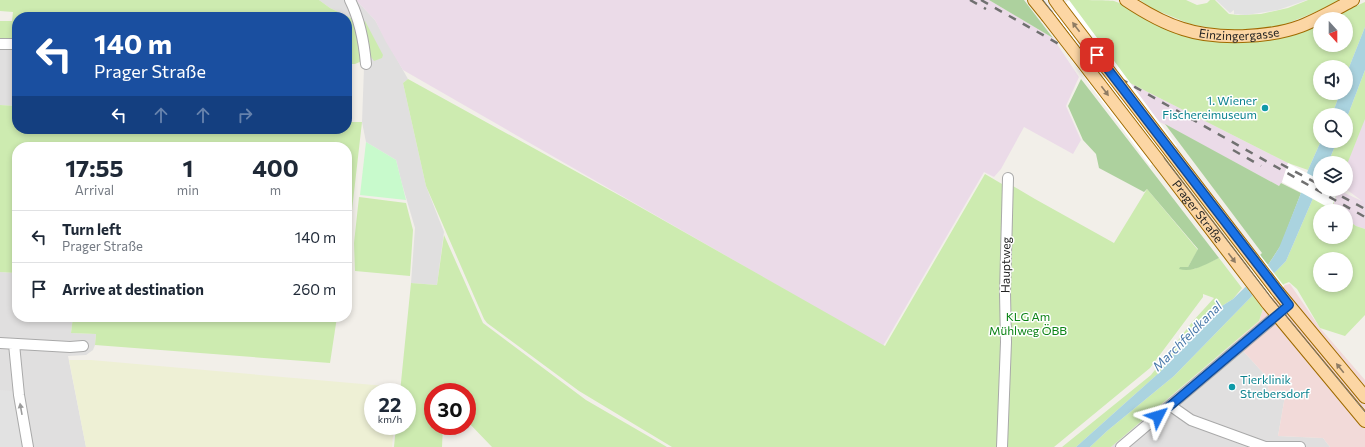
<!DOCTYPE html>
<meta charset="utf-8">
<style>
:root{--surface:#fff;--page:#f6f6f7;--text:#1f2937;--muted:#747a83;--line:#e0e1e3}
body{margin:0;font-family:Commissioner,sans-serif;background:var(--page);color:var(--text);height:100vh;display:flex;flex-direction:column;font-size:15px;white-space:nowrap}
*{box-sizing:border-box;margin:0}
p{font-size:13px;color:var(--muted)}
.icon{flex:none;width:22px;height:22px;fill:none;stroke:currentColor;stroke-width:2;stroke-linecap:round;stroke-linejoin:round}
.map{position:relative;flex:1;overflow:hidden}
.side{position:absolute;left:12px;top:142px;width:340px;height:180px;display:flex;flex-direction:column;background:var(--surface);border-radius:16px;box-shadow:0 2px 6px #0003}
.side>*{flex:none}
.guide{position:absolute;left:12px;top:12px;width:340px;height:122px;border-radius:16px;box-shadow:0 2px 6px #0003;background:#1a4fa0;color:#fff;overflow:hidden}
.needle{width:26px;rotate:159deg}
.tools{position:absolute;left:1313px;top:12px;display:grid;gap:8px}
.tools a{display:grid;place-items:center;width:40px;height:40px;border-radius:50%;background:var(--surface);box-shadow:0 2px 6px #0003;font-size:20px}
.speed{position:absolute;left:364px;top:383px;display:flex;gap:8px;font-size:20px;font-weight:700;text-align:center}
.speed>*{display:grid;place-content:center;width:52px;height:52px;border-radius:50%;background:var(--surface);box-shadow:0 2px 6px #0003;line-height:1}
.speed small{font-size:10px;font-weight:400}
.speed .limit{border:6px solid #d22;background:#fff;color:#111}
.pin{position:absolute;display:grid;place-items:center;width:34px;height:34px;color:#fff;margin:-17px;border-radius:8px;box-shadow:0 2px 6px #0006}
.me{position:absolute;width:44px;margin:-22px;rotate:50deg;stroke-linejoin:round;filter:drop-shadow(0 0 3px #0008)}
.turn{display:flex;align-items:center;gap:14px;height:84px;padding:0 16px;font-size:18px}
.turn .icon{width:52px;height:52px;stroke-width:2.5}
.turn b{display:block;font-size:28px;line-height:34px}
.lanes{display:flex;align-items:center;height:38px;padding:0 16px;background:#0003;justify-content:center;gap:20px;direction:ltr}
.lanes .off{opacity:.35}
.eta{display:flex;justify-content:space-evenly;align-items:center;height:68px;text-align:center}
.eta b{font-size:24px;font-weight:700;line-height:28px}
ul{padding:0;list-style:none}
li{display:flex;align-items:center;gap:12px;height:52px;padding:0 16px;border-top:1px solid var(--line)}
li div{flex:1}
li b{display:block;font-size:15px}
li em{font-style:normal}
.map>svg:first-child{display:block}
.residential{fill:#e0dfdf}
.commercial{fill:#f2dad9}
.industrial{fill:#ebdbe8}
.farmland{fill:#eef0d5}
.grass{fill:#cdebb0;fill-rule:evenodd}
.forest{fill:#add19e}
.park{fill:#c8facc}
.parking{fill:#e2e2e2}
.water{fill:#aad3df}
.pier{fill:#fff}
.lines{fill:none;stroke-linecap:round;stroke-linejoin:round}
.minor-casing{stroke:#a9a9a9;stroke-width:12}
.major-casing{stroke:#a06b00;stroke-width:14}
.minor{stroke:#fff;stroke-width:10}
.major{stroke:#fcd6a4;stroke-width:12}
.tram{stroke:#707070;stroke-width:1}
.rail{stroke:#707070;stroke-width:2.5;stroke-dasharray:8 8;stroke-linecap:butt}
.major-bridge-casing{stroke:#a06b00;stroke-width:14;stroke-linecap:butt}
.major-bridge{stroke:#fcd6a4;stroke-width:12}
.oneway{fill:#8f7c63}
.oneway2{fill:#9c9c9c}
.route-casing{stroke:#114b97;stroke-width:10}
.route{stroke:#1a73e8;stroke-width:7}
.culture-dot{fill:#0f9aa8;stroke:#fff;stroke-width:1.5}
.labels{text-anchor:middle;stroke-width:3;stroke-linejoin:round;paint-order:stroke}
.street-label{font-size:12px;fill:#222;stroke:#fff}
.culture-label{font-size:12px;fill:#0d838f;stroke:#fff;text-anchor:end}
.park-label{font-size:12px;fill:#0c8416;stroke:#fff}
.water-label{font-size:13px;font-style:italic;fill:#4a7aab;stroke:#fff}
</style>
<div class="map">
<svg width="1365" height="447" viewBox="0 0 1365 447">
<rect width="100%" height="100%" fill="#f2efe9"/>
<path class="residential" d="M319 0H356L375 20 408 79 403 83 426 186 444 232 437 285 411 283 415 228 402 184 396 160 366 142 362 122 364 68 353 19 330 8Z
M0 38H17V106L0 105Z
M0 272 17 273V317H73L71 333 96 334 95 345 93 350 86 355 68 356 86 447H0Z
M1235 342 1265 375 1269 391 1285 396 1278 436 1323 438 1330 447H1111Z"/>
<path class="commercial" d="M1290 284 1320 328 1365 380V447H1330L1323 438 1278 436 1285 396 1269 391 1265 375 1235 342 1259 321 1263 309 1285 285Z"/>
<path class="industrial" d="M356 0H989L1053 38 1079 77 1066 106 1081 140 1073 154 1024 127 1001 169 994 177 984 172 883 346 403 70 386 42 375 20Z
M1130 83 1288 163 1282 182 1279 186 1158 121Z
M1365 113V229L1356 226 1346 219V211H1332L1331 209 1338 190 1362 201 1346 189V166Z"/>
<path class="farmland" d="M69 360H91L397 387V392H373V426H394L392 447H86Z"/>
<path class="grass" d="M0 0H319L330 8 353 19 357 28 362 61 355 64H347V17H17V38H0V21H12L13 12 0 11Z
M1068 0C1077 0 1108 0 1114 1 1125 4 1133 13 1143 18 1155 23 1167 29 1180 33 1228 48 1275 44 1320 23V45H1346V19H1328L1365 2V27L1346 75V67H1320V93H1340L1332 115H1320L1321 141 1308 170 1288 163 1130 83Z
M1140 0H1186L1197 5 1207 3 1210 0H1215L1229 14 1238 15 1261 14 1288 8 1308 0H1340L1318 11 1281 26 1227 31 1190 24 1151 8Z
M365 21 383 55 382 58 374 61 368 53 362 23Z
M1365 70V119L1346 167V163H1328L1337 141H1346V120Z
M408 79 626 199 885 346 985 174 1002 184 1008 183 1035 199 1114 243 1147 189 1198 250 1188 267H1180L1194 269 1219 258 1242 288 1233 299 1203 318 1161 371 1076 447H1062L1151 375 1193 321 1214 298 1203 294V297L1150 368 1054 447H672L579 391 487 323 484 319 426 186 403 83Z
M0 105 17 106V129H347V122H362L347 254V147H17V273L0 272Z
M1320 182V189H1338L1332 209V211H1320V237H1346V219L1356 226 1365 229V315L1345 336 1320 328 1297 289 1289 282 1284 284 1263 309 1259 321 1111 447H1090L1107 431 1174 376 1286 261ZM1320 259H1346V285H1320Z
M359 197 406 203 413 230 410 276 355 271 354 243Z
M444 235 483 323 586 400 667 447H492L467 421V392H433V426H443L442 447H394L396 426H407V392H400L411 283 437 285Z
M73 317H337L330 363 95 345 96 334 71 333Z"/>
<path class="forest" d="M989 0H1024L1053 38Z
M1081 79 1219 258C1206 264 1193 273 1179 269L1180 267H1188L1198 249 1147 189 1144 192 1099 168 1096 154 1083 140 1068 106Z
M1165 124 1279 186 1281 183 1301 193 1281 245 1268 265 1260 255 1262 253Z"/>
<path class="park" d="M366 142 396 160 406 200 360 195Z"/>
<path class="parking" d="M1216 0H1307L1278 10 1246 15 1234 14V10L1230 13Z
M0 390 12 391 23 447H0Z"/>
<path class="water" d="M1365 27V70L1346 120V115H1332L1340 93H1346V75Z
M1321 141H1337L1328 163H1320V182L1286 261 1174 376 1107 431 1090 447H1076L1161 371 1203 318 1233 299 1268 265 1279 248 1301 193 1308 170Z"/>
<path class="pier" d="M1069 0 1177 146 1150 166 1042 20Z
M1288 163 1320 180V189L1338 190 1331 209 1282 182Z
M1260 255 1284 286 1263 309 1240 279Z"/>
<g class="lines">
<defs>
<path id="minor" d="M350 0C360 20 364 42 366 64
M0 44H17
M0 343 70 347 83 346
M14 344 19 395 28 447
M1171 406 1191 420 1265 447H1300
M1002 447 1006 342 1005 293 1008 178
M1121 447 1289 305"/>
<g id="major">
<path d="M1034 0 1047 16"/>
<path d="M1055 0 1060 7"/>
<path id="s1" d="M1126 0C1144 12 1163 23 1183 29 1216 40 1269 38 1301 26 1319 19 1336 9 1353 0"/>
<path d="M1125 92 1278 292 1365 397"/>
<path id="s2" d="M1158 160 1268 304 1365 421"/>
</g>
</defs>
<use href="#minor" class="minor-casing"/>
<use href="#major" class="major-casing"/>
<use href="#minor" class="minor"/>
<use href="#major" class="major"/>
<path class="tram" d="M1043 0 1272 299 1365 412"/>
<path class="rail" d="M970 0 986 9
M981 0 1365 217
M1233 150 1261 166
M1281 164 1320 185
M1328 189 1365 209"/>
<defs>
<path id="major-bridge" d="M1060 7 1125 92
M1047 16 1158 160"/>
</defs>
<use href="#major-bridge" class="major-bridge-casing"/>
<use href="#major-bridge" class="major-bridge"/>
</g>
<defs><path id="oneway-solid" d="M-6-.8H1V-3.2L6.5 0L1 3.2V.8H-6Z"/></defs>
<g class="oneway">
<use href="#oneway-solid" transform="translate(1076 27) rotate(-127)"/>
<use href="#oneway-solid" transform="translate(1105 91) rotate(53)"/>
<use href="#oneway-solid" transform="translate(1232 258) rotate(53)"/>
<use href="#oneway-solid" transform="translate(1340 368) rotate(-129)"/>
</g>
<use class="oneway2" href="#oneway-solid" transform="translate(21 409) rotate(-100)"/>
<g class="lines">
<defs>
<path id="route" d="M1097 55 1289 305 1158 416"/>
</defs>
<use href="#route" class="route-casing"/>
<use href="#route" class="route"/>
</g>
<g class="culture-dot">
<circle cx="1265" cy="108" r="4"/>
<circle cx="1232" cy="387" r="4"/>
</g>
<g class="labels">
<g class="street-label">
<text dy="4" stroke="none"><textPath href="#s1" startOffset="121">Einzingergasse</textPath></text>
<text dy="4" stroke="none"><textPath href="#s2" startOffset="65">Prager Straße</textPath></text>
<text transform="translate(1006 265) rotate(-89)" y="4">Hauptweg</text>
</g>
<g class="culture-label">
<text x="1257" y="105">1. Wiener<tspan x="1257" dy="14">Fischereimuseum</tspan></text>
<text x="1240" y="384" text-anchor="start">Tierklinik<tspan x="1240" dy="14">Strebersdorf</tspan></text>
</g>
<g class="park-label">
<text x="1028" y="321">KLG Am<tspan x="1028" dy="14">Mühlweg ÖBB</tspan></text>
</g>
<g class="water-label">
<text transform="translate(1187 336) rotate(-45)" y="5">Marchfeldkanal</text>
</g>
</g>
</svg>
<div class="tools">
<a><svg class="needle" viewBox="-14 -14 28 28"><path d="M0-13l5 13h-10z" fill="#e53935"/><path d="M0 13l5-13h-10z" fill="#747a83"/></svg></a>
<a><svg class="icon" aria-label="sound" viewBox="0 0 24 24"><path d="M4 9h4l5-4v14l-5-4H4zM17 9q2 3 0 6"/></svg></a>
<a><svg class="icon" aria-label="search" viewBox="0 0 24 24"><circle cx="10" cy="10" r="6"/><path d="M15 15l6 6"/></svg></a>
<a><svg class="icon" aria-label="layers" viewBox="0 0 24 24"><path d="M12 4l9 5-9 5-9-5zM3 14l9 5 9-5"/></svg></a>
<a>+</a>
<a>−</a>
</div>
<div class="speed"><div>22<small>km/h</small></div><div class="limit">30</div></div>
<div class="pin" style="left:1097px;top:55px;background:#d93025"><svg class="icon" aria-label="arrive" viewBox="0 0 24 24"><path d="M6 21V4h12l-3 4 3 4H6"/></svg></div>
<svg class="me" style="left:1158px;top:416px" viewBox="-20 -20 40 40"><path d="M0-17L14 15 0 8-14 15z" fill="#1a73e8" stroke="#fff" stroke-width="4"/></svg>
<div class="guide">
<div class="turn"><svg class="icon" aria-label="left" viewBox="0 0 24 24"><path d="M17 20v-9H6M10 6l-5 5 5 5"/></svg><div><b>140 m</b>Prager Straße</div></div>
<div class="lanes"><svg class="icon" aria-label="left" viewBox="0 0 24 24"><path d="M17 20v-9H6M10 6l-5 5 5 5"/></svg><svg class="icon off" aria-label="ahead" viewBox="0 0 24 24"><path d="M12 20V5M6 11l6-6 6 6"/></svg><svg class="icon off" aria-label="ahead" viewBox="0 0 24 24"><path d="M12 20V5M6 11l6-6 6 6"/></svg><svg class="icon off" aria-label="right" viewBox="0 0 24 24"><path d="M7 20v-9h11M14 6l5 5-5 5"/></svg></div>
</div>
<section class="side">
<div class="eta">
<div><b>17:55</b><p>Arrival</p></div>
<div><b>1</b><p>min</p></div>
<div><b>400</b><p>m</p></div>
</div>
<ul>
<li><svg class="icon" aria-label="left" viewBox="0 0 24 24"><path d="M17 20v-9H6M10 6l-5 5 5 5"/></svg><div><b>Turn left</b><p>Prager Straße</p></div><em>140 m</em></li>
<li><svg class="icon" aria-label="arrive" viewBox="0 0 24 24"><path d="M6 21V4h12l-3 4 3 4H6"/></svg><div><b>Arrive at destination</b></div><em>260 m</em></li>
</ul>
</section>
</div>
